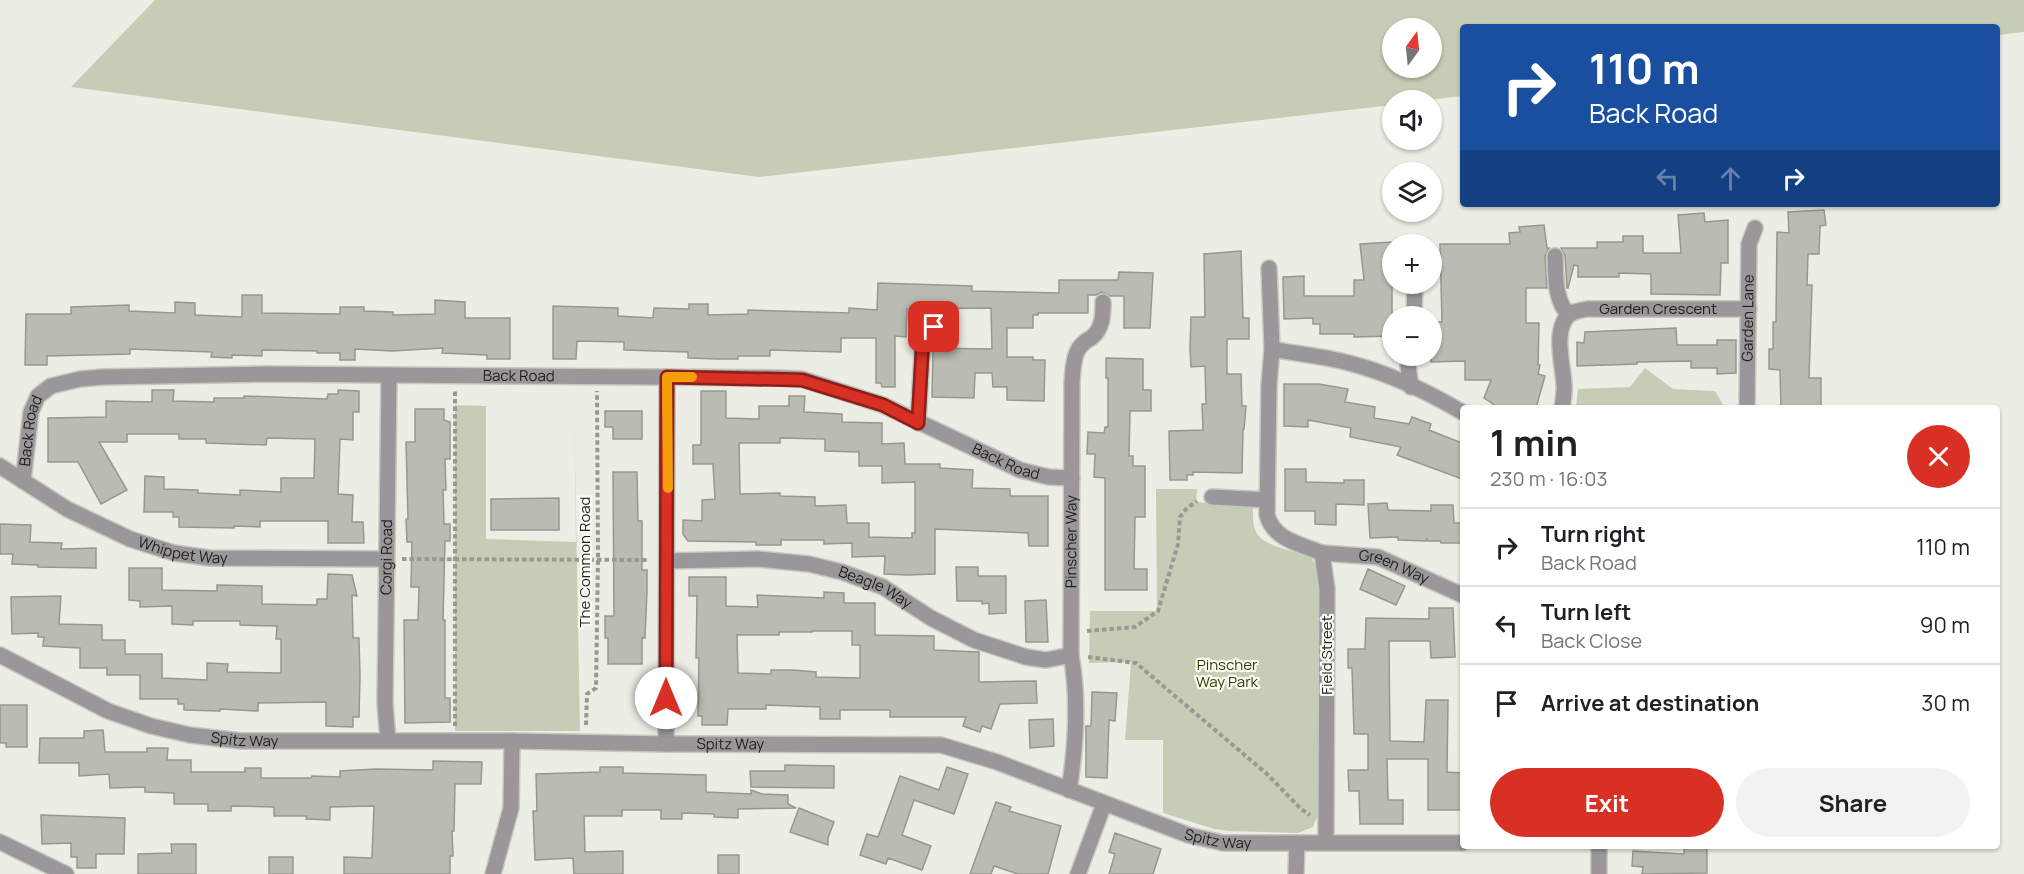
<!DOCTYPE html>
<meta charset="utf-8">
<style>
:root{--surface:#fff;--page:#f2f2f2;--text:#202124;--muted:#757577;--line:#e0e0e0;--accent:#d93025}
body{margin:0;font-family:Manrope,sans-serif;background:var(--page);color:var(--text);height:100vh;display:flex;flex-direction:column;font-size:22px;white-space:nowrap}
*{box-sizing:border-box;margin:0}
p{font-size:20px;color:var(--muted)}
.icon{flex:none;width:33px;height:33px;fill:none;stroke:currentColor;stroke-width:2;stroke-linecap:round;stroke-linejoin:round}
.map{position:relative;flex:1;overflow:hidden}
.details{position:absolute;left:1460px;top:405px;width:540px;height:444px;display:flex;flex-direction:column;background:var(--surface);border-radius:6px;box-shadow:0 2px 4px #0004}
.details>*{flex:none}
.hud{position:absolute;left:1460px;top:24px;width:540px;height:183px;border-radius:6px;box-shadow:0 2px 4px #0004;background:#1a4fa0;color:#fff;overflow:hidden}
.needle{width:39px;rotate:15deg}
.tools{position:absolute;left:1382px;top:18px;display:grid;gap:12px}
.tools a{display:grid;place-items:center;width:60px;height:60px;border-radius:50%;background:var(--surface);box-shadow:0 2px 4px #0004;font-size:30px}
.pin{position:absolute;display:grid;place-items:center;width:51px;height:51px;color:#fff;margin:-26px;border-radius:12px;box-shadow:0 3px 9px #0006}
.me{position:absolute;width:66px;margin:-33px;rotate:0deg;stroke-linejoin:round;filter:drop-shadow(0 0 4px #0008)}
.turn{display:flex;align-items:center;gap:21px;height:126px;padding:0 30px;font-size:27px}
.turn .icon{width:78px;height:78px;stroke-width:2.5}
.turn b{display:block;font-size:42px;line-height:51px}
.lanes{display:flex;align-items:center;height:57px;padding:0 30px;background:#0003;justify-content:center;gap:30px;direction:ltr}
.lanes .off{opacity:.35}
.round{display:grid;place-items:center;flex:none;width:63px;height:63px;border-radius:32px;background:var(--page)}
.summary{display:flex;align-items:center;justify-content:space-between;height:102px;padding:0 30px}
h1{font-size:36px;font-weight:700;line-height:45px}
.button{display:flex;gap:12px;margin-top:auto;padding:12px 30px}
.button a{flex:1;height:69px;border-radius:36px;background:var(--accent);color:#fff;font-size:24px;font-weight:700;line-height:69px;text-align:center}
.button a+a{background:var(--page);color:var(--text)}
ul{padding:0;list-style:none}
li{display:flex;align-items:center;gap:18px;height:78px;padding:0 30px;border-top:2px solid var(--line)}
li div{flex:1}
li b{display:block;font-size:22px}
li em{font-style:normal}
.map>svg:first-child{display:block}
.green{fill:#c6ccb5;fill-rule:evenodd}
.building{fill:#babcb3;stroke:#969890;stroke-width:1.5;fill-rule:evenodd}
.lines{fill:none;stroke-linecap:round;stroke-linejoin:round}
.minor-casing{stroke:#c7c9c1;stroke-width:18}
.path{stroke:#989992;stroke-width:4;stroke-dasharray:4.5 3;stroke-linecap:butt}
.minor{stroke:#9a9699;stroke-width:15}
.route-casing{stroke:#8d1f18;stroke-width:15}
.route{stroke:#d93025;stroke-width:10}
.slow{stroke:#f59e0b;stroke-width:10}
.labels{text-anchor:middle;stroke-width:4.5;stroke-linejoin:round;paint-order:stroke}
.street-label{font-size:15px;fill:#1e1e1b;stroke:#f9fcf3}
.park-label{font-size:15px;fill:#333d00;stroke:#f9fcf3}
</style>
<div class="map">
<svg width="2024" height="874" viewBox="0 0 2024 874">
<rect width="100%" height="100%" fill="#eceee5"/>
<path class="green" d="M155 0H2024V32L1997 35 1996 27H1462V96L1428 100H1392V105L759 177 71 87ZM1392 28H1431V68H1392Z
M1645 368 1673 389 1715 391 1725 408H1576L1578 389 1630 387Z
M455 405 486 406V539L576 542 574 407 580 731H455Z
M1156 489H1197L1196 502 1253 506C1253 515 1252 527 1258 535 1267 547 1297 552 1311 557L1319 572 1320 810 1313 827 1298 833 1230 831 1214 829 1163 813V740H1125L1131 662 1089 663 1090 611H1157Z"/>
<path class="building" d="M1824 210 1826 225 1820 226 1819 254H1808L1807 285H1812L1809 378H1821V408H1781L1780 370 1769 369V349H1773V322H1776L1777 232 1789 233 1788 212Z
M1704 213 1705 222 1728 220V263H1721L1720 295 1651 294V274L1619 273V277H1578V266L1574 265 1568 288H1567L1565 256 1561 248H1597V242H1623V236H1643V253H1681L1678 215Z
M1544 225 1547 248H1549L1545 256 1547 288H1526V323H1539L1538 365H1540L1538 374 1545 376 1536 408H1499L1484 398 1491 380H1465V361L1431 362V322H1442L1440 244H1510L1509 233 1520 232 1519 227Z
M1392 242V336L1354 337V334H1320V324H1313V318L1284 319 1283 277 1304 276V296H1354V280H1364L1360 244Z
M1241 251 1243 318H1249V339H1227V374H1241L1242 406H1246L1244 429H1243L1242 473 1193 472V475H1187V480H1170L1169 431 1203 430 1202 404H1206L1205 366 1191 367 1190 348 1191 317H1205L1204 254Z
M1119 272 1153 273 1150 328H1124V296H1110L1102 292 1096 295H1088V313H1038V315H1033V328H1007V357H1033V360H1045L1044 401 1007 400V387H993L992 373H975L974 398 932 397 933 348 992 349 991 308 907 309 906 337 895 336V387H882L881 383H876V338H841V352L770 350V356H738V359H718L688 358V352L624 350V342L577 341 576 359H553V306L618 308V316L653 318 654 308 689 309V304H708V315L748 314V310L849 313V308L877 310 878 283 972 286V291L1059 293V280H1118Z
M242 295H262V313L340 314V307H364V311L393 312V315L435 314V300L465 302V318H510V359H487V355L442 353 443 348 392 351 355 349V360H340V353H317V351L262 350V356L232 355V358L211 357 212 352 130 349V354L47 356V365H25L26 314H71V307L129 305V311L175 313V302L195 303V315L242 317Z
M1676 328 1677 345H1717V340H1736V373L1717 374V368H1691V361L1637 362V364L1577 366V342L1584 343 1585 332Z
M1106 358 1143 359V390H1151V411H1130L1129 456H1133V466H1145V517H1135L1134 569H1147V590H1105V478L1094 477 1095 454H1087L1088 432 1104 433 1105 427H1108V378H1106Z
M1284 384H1319L1348 389 1345 402 1375 407 1374 418 1409 424 1412 417 1431 424 1429 430 1462 443V479L1397 455 1401 447 1350 437 1351 428 1308 420V427L1284 426Z
M152 390H174L173 401 214 402V398H244V396L327 399 328 394H338V390L359 391V412H353V440L340 439 338 494 353 495 352 522H363L364 543H328V521H260V527L234 526V528L179 527V517H173V512H144L145 476 164 477V489L198 490V493L240 495V490L281 492V478H314L315 439 267 438 266 445 206 443V439H179V434H127V442H99L127 490 101 504 78 462H48V418L106 417V401L152 402Z
M701 391H726V418L759 419V406H789V396H805L804 412 842 414V422L882 423V444L904 443 905 464H940V468L973 470 972 488 1010 489V496H1048V546H1029L1028 533 935 529V574L908 575 884 574 885 556 852 557V543L824 544V540H781V545H756V542L688 541 683 534V520L702 521V500L715 499 713 464H693V445H701ZM780 438 825 439V451L859 452V466H882V483L915 482V533H912V538L869 537V523H847L846 505 815 506V497L780 496V493L740 494 739 443H780Z
M415 409H444V420L450 422V459H445L446 490H443L444 524H450V541H445L443 620H445V698H450V722L405 723 404 620H418L419 587H411L412 542H407L406 519H408L406 442H415Z
M605 411H642V439H613V427H605Z
M1285 469H1306V482L1344 483V480H1364V505L1336 504V525L1315 524V511H1285Z
M613 472H637L638 521H642V570H647V591L645 638H642V664H608V638H605V616H614Z
M559 498V530H491V499Z
M1387 503 1388 510 1431 511V505H1453L1454 523H1462V543H1441L1440 541H1427V538L1426 541 1398 540V537L1370 538 1368 504Z
M0 524 31 525 30 542 62 543 61 549 96 548V568L38 567V565L12 564 13 554H0Z
M956 567H978V576H1006V613L989 614V603L982 604V601H957Z
M129 568H162V590L217 591V585L262 586V604L317 605V599H327L328 574 352 575 357 596 352 595 353 638H359L360 677 359 717H353V727L326 726V702L258 703V711L220 709V711L184 710V704H178V699H140V675H107V668H80V648L43 646 44 637H38V633L12 634 11 597 61 596 59 624 102 625V640H125V654H162V678L207 680V663L228 664 227 672 281 673V639H276L277 626 240 625V621H193V625L172 624V606L140 607V601L129 600Z
M1368 569 1405 586 1396 605 1360 589Z
M689 577H726V606L758 607 757 595 824 598V592L844 593V603H875V635L934 636V650L979 652V682L1036 681 1037 703 1000 704 991 729 982 726 980 732 963 726 966 717H890V710H840V719H820V707L766 705V709H728L727 725H702V716H698L699 658H696L697 596H689ZM812 631H852V645H860V678L816 677V672L793 670H771V674L738 673 737 635H779V632H812Z
M1046 600 1048 642H1026L1025 601Z
M1429 608H1453L1455 657 1431 658 1430 641H1389L1390 741 1424 742 1426 700H1448L1447 772 1462 773V810H1428V759H1387L1388 800H1403V824H1360L1359 791H1349L1348 770H1368V734H1354L1352 668H1348V649H1365L1366 618 1429 619Z
M1092 692 1117 693 1115 721 1109 720 1107 778 1086 777V726H1091Z
M0 705H27V747H6V743H0Z
M1053 719 1054 746 1030 748 1029 720Z
M103 730 105 752H147V748H168L167 760H191V772H245V768H261V778H311L312 776 340 777V771L375 769 433 770V761L482 762 481 784H455L454 831H452L453 856H450V874H344V857L372 858 374 806 330 807V820L306 819 307 816H274V807L231 806V811H208V804H174V793L145 792V787L110 788 109 774 79 776V763H39L40 738H84V731Z
M785 765 834 766V788L751 787 750 771H785Z
M600 767H623V773L706 775V792L751 794V790L762 794 788 795V804L796 808 738 809V818L714 817V814L682 813V819H661V810H622V816H584L585 852 623 851V874H574L573 858 535 860 533 811H537L536 774 600 772Z
M947 767 968 774 954 814 914 800 902 835 931 846 922 870 888 858 886 864 860 855 867 834 878 837 900 776 939 790Z
M996 802 1011 807 1009 811 1061 826 1048 874H1018L994 866 991 874H970Z
M799 808 834 822 828 838V845L790 832Z
M41 815 125 818 124 854H96V868H77V857H71V843L42 844Z
M1115 833 1161 849 1153 874H1109L1115 854 1109 852Z
M171 844H196V874H138V854L172 853Z
M1684 846H1707V873L1642 874 1643 867 1632 866 1633 851 1684 854Z
M718 855H739V874H718Z
M269 857H293V874H269Z"/>
<g class="lines">
<defs>
<g id="minor">
<path d="M1555 256C1556 276 1554 300 1569 315"/>
<path d="M1269 268 1272 349 1269 385 1267 515C1274 540 1300 544 1322 553L1327 589 1326 843"/>
<path d="M1414 316 1415 284"/>
<path d="M1272 349C1297 354 1323 356 1349 363 1388 373 1428 392 1462 412"/>
<path d="M1411 387 1408 366 1411 356"/>
<path id="s1" d="M1562 408C1563 400 1565 392 1564 384 1563 365 1552 328 1570 314 1575 311 1582 310 1588 309H1749"/>
<path id="s2" d="M1747 408 1749 244 1755 228"/>
<path d="M918 423 923 336 934 327"/>
<path id="s3" d="M0 466 67 509 130 539 174 553 210 558 386 559"/>
<path id="s4" d="M23 481 31 412 38 396 51 386 80 379 103 377 267 374 781 378 802 379 883 405 1020 470 1049 477 1072 478"/>
<path d="M1212 497 1267 500"/>
<path id="s5" d="M1322 553 1378 557 1462 595"/>
<path id="s6" d="M668 561 758 559 809 564 842 572 883 587 931 618 974 640 1026 657 1046 660 1071 655"/>
<path id="s7" d="M0 655 108 711 151 726 190 735 241 741H512L666 744 941 745 997 762 1188 835 1223 843H1462"/>
<path id="s8" d="M388 740 385 704 389 375"/>
<path d="M666 744 667 377"/>
<path id="s9" d="M1069 790C1076 746 1079 699 1071 655L1072 381C1073 372 1073 360 1077 352 1080 345 1085 341 1091 338 1103 329 1103 315 1103 302"/>
<path d="M0 842 66 874"/>
<path d="M1599 846V874"/>
<path d="M493 874 511 808 512 741"/>
<path d="M1078 874 1104 804"/>
<path d="M1296 874 1297 843"/>
</g>
</defs>
<use href="#minor" class="minor-casing"/>
<path class="path" d="M402 559 649 560
M1087 631 1135 627 1158 611 1178 544 1180 517 1187 508 1197 501
M1088 657 1136 663 1267 774 1301 809 1310 815
M586 725 587 694 596 688 598 559 597 391
M455 726V391"/>
<use href="#minor" class="minor"/>
</g>
<g class="lines">
<defs>
<path id="route" d="M666 698 667 377 802 380 883 405 918 423 923 336 934 327"/>
</defs>
<use href="#route" class="route-casing"/>
<use href="#route" class="route"/>
<path class="slow" d="M668 488 667 377H692"/>
</g>
<g class="labels">
<g class="street-label">
<text dy="5" stroke="none"><textPath href="#s1" startOffset="186">Garden Crescent</textPath></text>
<text dy="5" stroke="none"><textPath href="#s2" startOffset="90">Garden Lane</textPath></text>
<text dy="5" stroke="none"><textPath href="#s4" startOffset="572">Back Road</textPath></text>
<text dy="5" stroke="none"><textPath href="#s4" startOffset="51">Back Road</textPath></text>
<text dy="5" stroke="none"><textPath href="#s4" startOffset="1076">Back Road</textPath></text>
<text dy="5" stroke="none"><textPath href="#s9" startOffset="249">Pinscher Way</textPath></text>
<text dy="5" stroke="none"><textPath href="#s3" startOffset="204">Whippet Way</textPath></text>
<text dy="5" stroke="none"><textPath href="#s8" startOffset="183">Corgi Road</textPath></text>
<text transform="translate(585 562) rotate(-90)" y="5">The Common Road</text>
<text dy="5" stroke="none"><textPath href="#s5" startOffset="74">Green Way</textPath></text>
<text dy="5" stroke="none"><textPath href="#s6" startOffset="212">Beagle Way</textPath></text>
<text transform="translate(1327 655) rotate(-90)" y="5">Field Street</text>
<text dy="5" stroke="none"><textPath href="#s7" startOffset="262">Spitz Way</textPath></text>
<text dy="5" stroke="none"><textPath href="#s7" startOffset="748">Spitz Way</textPath></text>
<text dy="5" stroke="none"><textPath href="#s7" startOffset="1252">Spitz Way</textPath></text>
</g>
<g class="park-label">
<text x="1227" y="670">Pinscher<tspan x="1227" dy="17">Way Park</tspan></text>
</g>
</g>
</svg>
<div class="tools">
<a><svg class="needle" viewBox="-14 -14 28 28"><path d="M0-13l5 13h-10z" fill="#e53935"/><path d="M0 13l5-13h-10z" fill="#757577"/></svg></a>
<a><svg class="icon" aria-label="sound" viewBox="0 0 24 24"><path d="M4 9h4l5-4v14l-5-4H4zM17 9q2 3 0 6"/></svg></a>
<a><svg class="icon" aria-label="layers" viewBox="0 0 24 24"><path d="M12 4l9 5-9 5-9-5zM3 14l9 5 9-5"/></svg></a>
<a>+</a>
<a>−</a>
</div>
<div class="pin" style="left:934px;top:327px;background:#d93025"><svg class="icon" aria-label="arrive" viewBox="0 0 24 24"><path d="M6 21V4h12l-3 4 3 4H6"/></svg></div>
<svg class="me" style="left:666px;top:698px" viewBox="-20 -20 40 40"><circle r="19" fill="#fff"/><path d="M0-13L10 11 0 6-10 11z" fill="#d93025"/></svg>
<div class="hud">
<div class="turn"><svg class="icon" aria-label="right" viewBox="0 0 24 24"><path d="M7 20v-9h11M14 6l5 5-5 5"/></svg><div><b>110 m</b>Back Road</div></div>
<div class="lanes"><svg class="icon off" aria-label="left" viewBox="0 0 24 24"><path d="M17 20v-9H6M10 6l-5 5 5 5"/></svg><svg class="icon off" aria-label="ahead" viewBox="0 0 24 24"><path d="M12 20V5M6 11l6-6 6 6"/></svg><svg class="icon" aria-label="right" viewBox="0 0 24 24"><path d="M7 20v-9h11M14 6l5 5-5 5"/></svg></div>
</div>
<section class="details">
<div class="summary"><div><h1>1 min</h1><p>230 m · 16:03</p></div><a class="round" style="background:#d93025;color:#fff"><svg class="icon" aria-label="close" viewBox="0 0 24 24"><path d="M6 6l12 12M18 6L6 18"/></svg></a></div>
<ul>
<li><svg class="icon" aria-label="right" viewBox="0 0 24 24"><path d="M7 20v-9h11M14 6l5 5-5 5"/></svg><div><b>Turn right</b><p>Back Road</p></div><em>110 m</em></li>
<li><svg class="icon" aria-label="left" viewBox="0 0 24 24"><path d="M17 20v-9H6M10 6l-5 5 5 5"/></svg><div><b>Turn left</b><p>Back Close</p></div><em>90 m</em></li>
<li><svg class="icon" aria-label="arrive" viewBox="0 0 24 24"><path d="M6 21V4h12l-3 4 3 4H6"/></svg><div><b>Arrive at destination</b></div><em>30 m</em></li>
</ul>
<div class="button"><a>Exit</a><a>Share</a></div>
</section>
</div>
